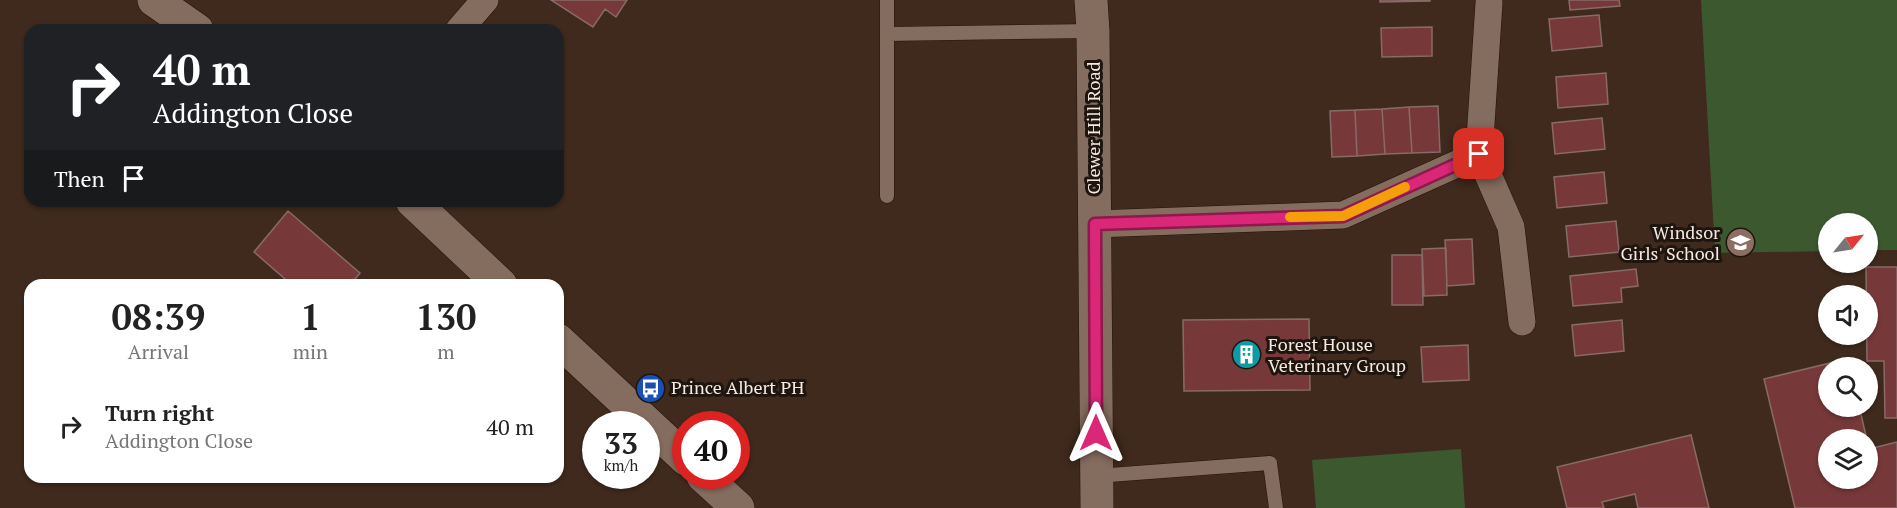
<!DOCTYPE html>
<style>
:root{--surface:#fff;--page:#f2f2f2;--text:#222;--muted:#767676}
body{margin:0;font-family:"PT Serif",serif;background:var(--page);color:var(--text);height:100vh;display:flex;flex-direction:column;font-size:22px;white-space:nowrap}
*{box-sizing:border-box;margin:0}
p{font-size:20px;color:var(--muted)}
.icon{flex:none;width:33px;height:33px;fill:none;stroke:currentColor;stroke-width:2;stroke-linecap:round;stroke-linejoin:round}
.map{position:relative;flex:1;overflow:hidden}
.details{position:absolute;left:24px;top:279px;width:540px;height:204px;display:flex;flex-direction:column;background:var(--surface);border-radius:18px;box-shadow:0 2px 4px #0004}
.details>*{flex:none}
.hud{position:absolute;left:24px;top:24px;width:540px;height:183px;border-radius:18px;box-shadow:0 2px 4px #0004;background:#202124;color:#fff;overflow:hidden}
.needle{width:39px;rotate:60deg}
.fabs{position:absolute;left:1818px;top:213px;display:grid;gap:12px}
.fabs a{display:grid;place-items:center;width:60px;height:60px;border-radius:50%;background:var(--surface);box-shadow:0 2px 4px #0004;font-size:30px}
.speed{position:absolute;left:582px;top:411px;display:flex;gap:12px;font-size:30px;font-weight:700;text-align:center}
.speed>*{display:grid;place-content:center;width:78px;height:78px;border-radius:50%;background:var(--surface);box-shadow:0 2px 4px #0004;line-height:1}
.speed small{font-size:15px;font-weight:400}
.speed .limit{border:9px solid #d22;background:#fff;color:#111}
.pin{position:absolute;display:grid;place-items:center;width:51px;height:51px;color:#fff;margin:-26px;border-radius:12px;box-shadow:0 3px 9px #0006}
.me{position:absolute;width:66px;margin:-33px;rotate:0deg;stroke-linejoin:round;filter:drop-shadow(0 0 4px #0008)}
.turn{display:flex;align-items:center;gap:21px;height:126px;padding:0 30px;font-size:27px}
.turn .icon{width:78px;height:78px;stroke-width:2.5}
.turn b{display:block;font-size:42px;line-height:51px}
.then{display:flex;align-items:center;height:57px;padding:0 30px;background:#0003;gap:12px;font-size:22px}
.eta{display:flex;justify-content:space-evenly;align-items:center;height:102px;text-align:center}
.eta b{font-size:36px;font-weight:800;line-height:42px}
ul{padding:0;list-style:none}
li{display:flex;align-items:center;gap:18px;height:90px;padding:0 30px}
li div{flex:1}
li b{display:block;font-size:22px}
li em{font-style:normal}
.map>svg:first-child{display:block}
.green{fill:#3b582f}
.building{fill:#773839;stroke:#886a69;stroke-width:1.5}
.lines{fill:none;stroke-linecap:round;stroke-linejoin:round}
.lane-casing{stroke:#251206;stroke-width:15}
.street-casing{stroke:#251206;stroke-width:28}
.secondary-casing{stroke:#251206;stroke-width:34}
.lane{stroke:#846c5e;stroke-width:14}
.street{stroke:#846c5e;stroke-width:27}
.secondary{stroke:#846c5e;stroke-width:33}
.route-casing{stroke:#8e194d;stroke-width:15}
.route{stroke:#db2777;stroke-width:10}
.slow{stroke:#f59e0b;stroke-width:10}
.labels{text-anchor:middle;stroke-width:6;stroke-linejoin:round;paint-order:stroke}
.street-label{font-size:18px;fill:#f7e9e1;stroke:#1e150f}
.poi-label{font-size:18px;fill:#f7e9e1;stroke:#1e150f;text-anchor:start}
</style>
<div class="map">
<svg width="1897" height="508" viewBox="0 0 1897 508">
<rect width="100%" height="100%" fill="#3f2a1d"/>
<path class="green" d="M1701 0H1897V250H1868V224H1828V251L1715 253Z
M1461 449 1465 508H1316L1312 460Z"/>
<path class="building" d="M551 0H627L616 17 605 9 593 27Z
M1380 0H1430V1L1380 2Z
M1569 0H1619L1620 6 1570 10Z
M1599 15 1602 46 1552 51 1549 19Z
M1432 27V56L1382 57 1381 28Z
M1606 73 1608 104 1558 108 1556 77Z
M1438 106 1440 152 1412 153 1409 107Z
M1409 107 1412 153 1385 154 1382 109Z
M1382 109 1385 154 1357 156 1355 110Z
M1355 110 1357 156 1332 157 1330 111Z
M1602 118 1605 149 1555 154 1552 123Z
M1604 172 1607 203 1557 208 1554 177Z
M288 211 360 273 350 285H292L254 252Z
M1616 221 1619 252 1569 257 1566 226Z
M1472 239 1474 284 1447 286 1445 240Z
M1446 248 1447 295 1424 296 1422 249Z
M1392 255H1422L1423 305H1392Z
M1866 267H1897V418H1885L1884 361H1867Z
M1636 269 1638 286 1621 288 1622 302 1573 306 1570 276Z
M1309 319 1310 390 1184 391 1183 320Z
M1622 320 1624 351 1575 356 1572 325Z
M1468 345 1469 380 1423 382 1421 347Z
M1847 359 1849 368H1828V406H1859L1867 440H1828V478H1868V443L1869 449 1897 442V508H1795L1764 379Z
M1691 435 1709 508H1638L1635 494 1602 502 1604 508H1567L1557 467Z"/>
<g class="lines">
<defs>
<path id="lane" d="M887 0V196
M887 34 1093 31
M1096 476 1270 463 1276 508"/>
<path id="street" d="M1489 3 1479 154 1511 227 1522 322
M459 30 485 0
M1095 224 1343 215 1479 154"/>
<path id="secondary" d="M154 0 197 30
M1091 0 1093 31 1097 508
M412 201 501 285
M558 340 686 459
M703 476 738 508"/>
</defs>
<use href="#lane" class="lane-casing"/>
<use href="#street" class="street-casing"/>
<use href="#secondary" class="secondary-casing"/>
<use href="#lane" class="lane"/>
<use href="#street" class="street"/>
<use href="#secondary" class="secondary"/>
</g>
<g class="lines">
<defs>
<path id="route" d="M1096 433 1095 224 1343 216 1479 154"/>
</defs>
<use href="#route" class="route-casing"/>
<use href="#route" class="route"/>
<path class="slow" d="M1290 217 1343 216 1405 187"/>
</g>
<defs>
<symbol id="school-disc" viewBox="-11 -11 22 22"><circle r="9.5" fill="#8d6e63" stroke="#1e150f"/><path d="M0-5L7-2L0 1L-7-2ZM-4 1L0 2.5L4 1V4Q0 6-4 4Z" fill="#fff"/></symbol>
<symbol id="building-disc" viewBox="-11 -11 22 22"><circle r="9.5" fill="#0f9aa8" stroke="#1e150f"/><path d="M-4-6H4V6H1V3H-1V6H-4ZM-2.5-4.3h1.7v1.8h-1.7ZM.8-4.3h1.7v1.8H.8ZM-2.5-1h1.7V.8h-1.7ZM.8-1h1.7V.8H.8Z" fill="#fff"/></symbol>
<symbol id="bus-disc" viewBox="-11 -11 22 22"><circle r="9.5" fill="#1a4fb4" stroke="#1e150f"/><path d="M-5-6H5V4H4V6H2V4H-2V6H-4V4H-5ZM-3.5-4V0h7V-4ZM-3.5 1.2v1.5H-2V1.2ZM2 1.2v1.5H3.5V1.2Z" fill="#fff"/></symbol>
</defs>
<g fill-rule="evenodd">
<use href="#school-disc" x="1724" y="226" width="33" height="33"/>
<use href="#building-disc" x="1230" y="338" width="33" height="33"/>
<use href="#bus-disc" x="634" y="372" width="33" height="33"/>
</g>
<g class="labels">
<g class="street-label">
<text transform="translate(1094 128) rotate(-90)" y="6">Clewer Hill Road</text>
</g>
<g class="poi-label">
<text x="1720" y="239" text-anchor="end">Windsor<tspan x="1720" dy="21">Girls' School</tspan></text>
<text x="1268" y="351">Forest House<tspan x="1268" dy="21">Veterinary Group</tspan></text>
<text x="671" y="394">Prince Albert PH</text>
</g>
</g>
</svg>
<div class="fabs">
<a><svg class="needle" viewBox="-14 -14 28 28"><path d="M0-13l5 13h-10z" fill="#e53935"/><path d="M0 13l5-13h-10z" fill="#767676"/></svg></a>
<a><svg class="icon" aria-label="sound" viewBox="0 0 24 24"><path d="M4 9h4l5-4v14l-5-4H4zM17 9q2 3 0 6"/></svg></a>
<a><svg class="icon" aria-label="search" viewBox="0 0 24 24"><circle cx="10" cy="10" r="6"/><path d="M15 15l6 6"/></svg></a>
<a><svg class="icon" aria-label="layers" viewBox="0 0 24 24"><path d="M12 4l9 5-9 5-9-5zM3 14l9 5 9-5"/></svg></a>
</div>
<div class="speed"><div>33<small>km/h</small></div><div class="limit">40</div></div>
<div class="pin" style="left:1479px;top:154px;background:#d93025"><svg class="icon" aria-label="arrive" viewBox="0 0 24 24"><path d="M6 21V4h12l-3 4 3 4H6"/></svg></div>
<svg class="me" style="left:1096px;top:433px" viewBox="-20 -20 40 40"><path d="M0-17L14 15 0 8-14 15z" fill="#db2777" stroke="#fff" stroke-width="4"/></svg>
<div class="hud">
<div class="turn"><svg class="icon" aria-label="right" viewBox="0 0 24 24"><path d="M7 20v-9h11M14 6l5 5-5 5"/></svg><div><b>40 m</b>Addington Close</div></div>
<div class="then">Then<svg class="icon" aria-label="arrive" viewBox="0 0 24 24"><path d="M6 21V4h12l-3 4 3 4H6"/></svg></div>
</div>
<section class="details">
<div class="eta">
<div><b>08:39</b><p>Arrival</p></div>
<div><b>1</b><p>min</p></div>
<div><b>130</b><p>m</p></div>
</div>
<ul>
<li><svg class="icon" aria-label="right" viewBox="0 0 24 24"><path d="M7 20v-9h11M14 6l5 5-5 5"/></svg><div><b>Turn right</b><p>Addington Close</p></div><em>40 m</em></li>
</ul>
</section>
</div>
